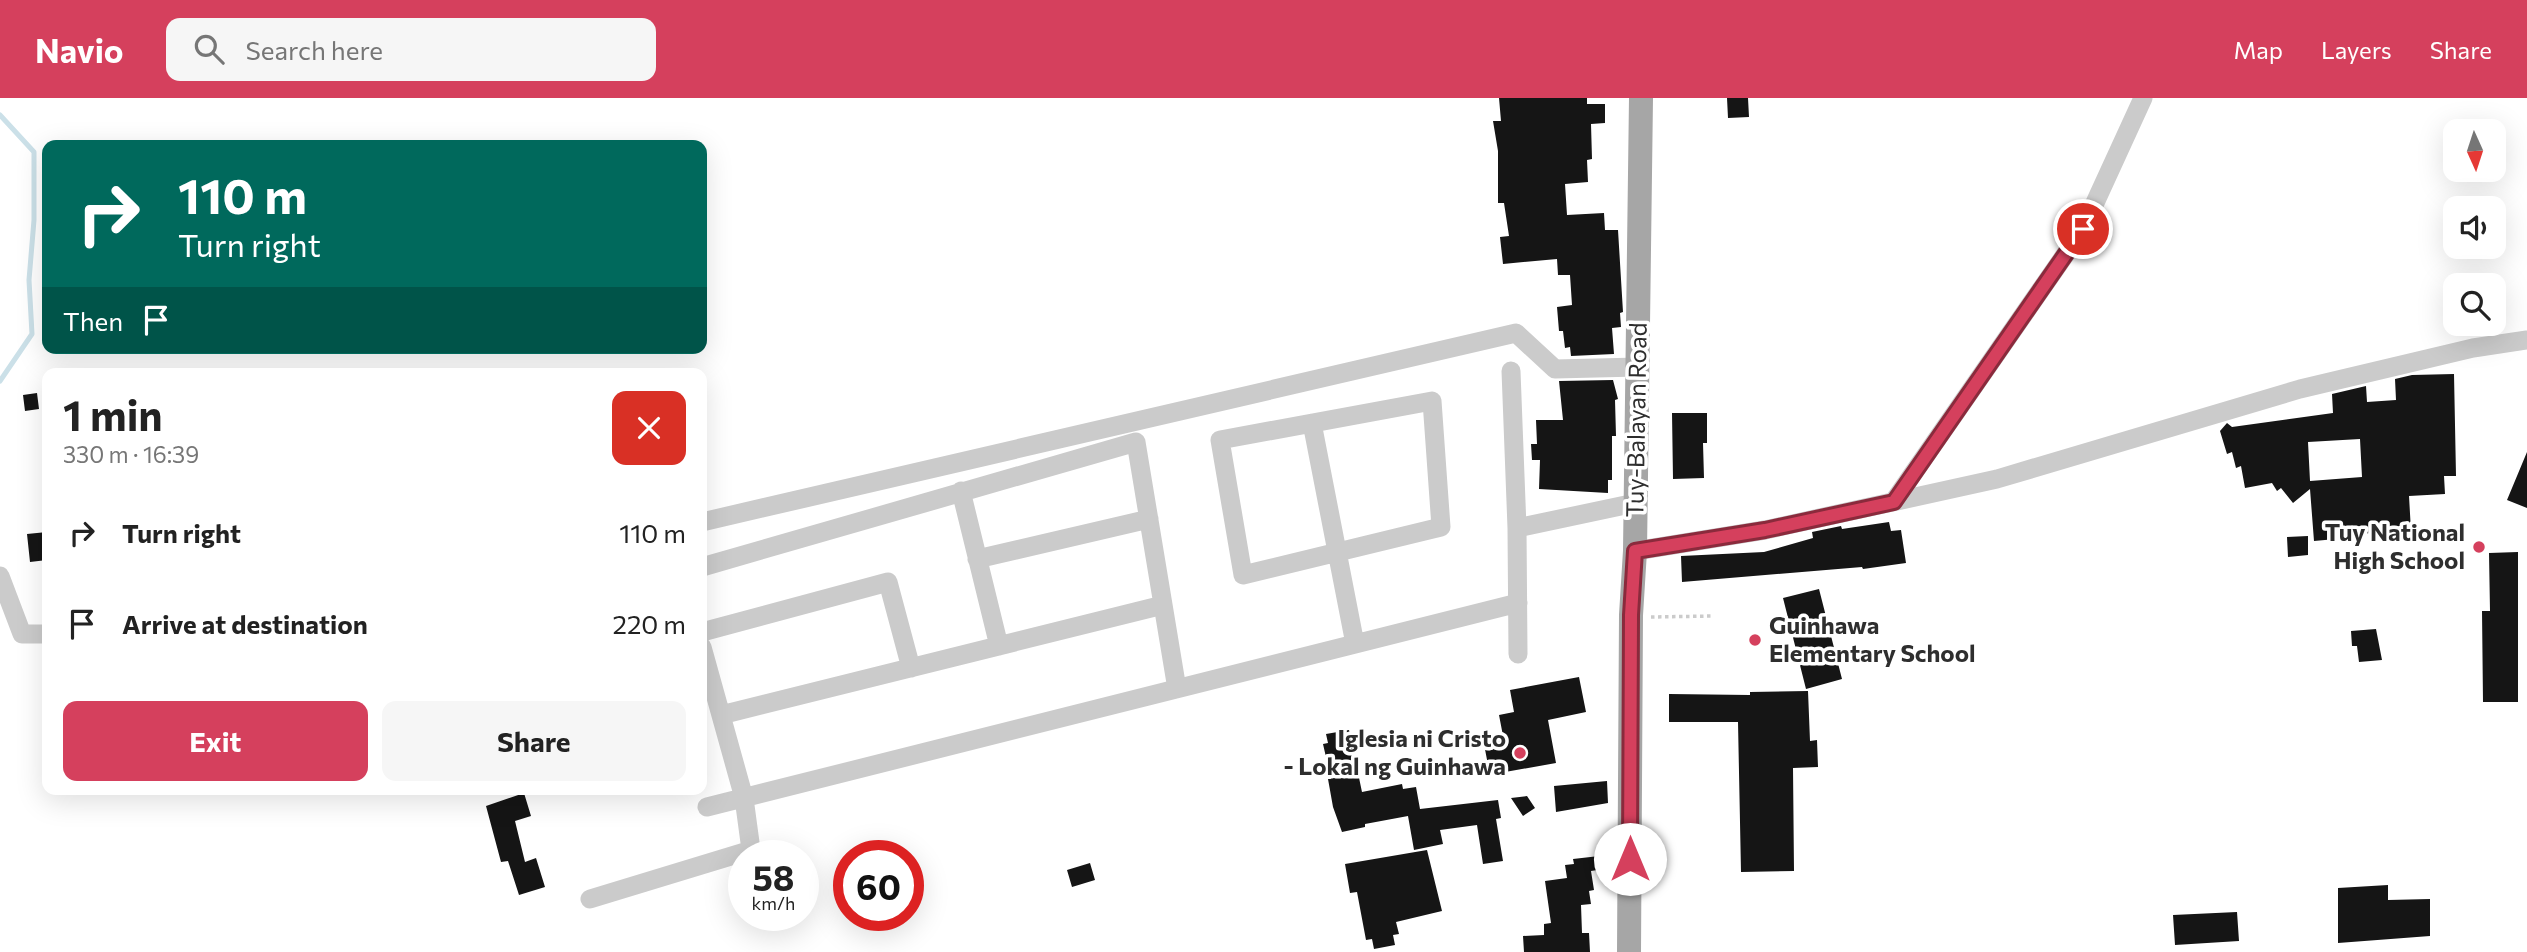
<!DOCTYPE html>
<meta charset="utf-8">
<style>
:root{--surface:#fff;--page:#f6f6f6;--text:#222;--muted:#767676;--accent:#d5405d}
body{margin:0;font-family:Commissioner,sans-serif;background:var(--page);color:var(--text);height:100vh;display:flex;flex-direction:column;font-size:26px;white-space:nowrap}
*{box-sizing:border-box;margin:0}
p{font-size:23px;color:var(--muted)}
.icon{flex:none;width:38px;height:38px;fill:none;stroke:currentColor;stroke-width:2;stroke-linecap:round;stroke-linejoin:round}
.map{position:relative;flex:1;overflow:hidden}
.sheet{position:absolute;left:42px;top:270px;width:665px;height:427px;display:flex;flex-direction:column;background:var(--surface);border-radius:14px;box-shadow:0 7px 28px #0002}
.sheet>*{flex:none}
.banner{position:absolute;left:42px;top:42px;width:665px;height:214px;border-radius:14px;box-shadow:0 7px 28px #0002;background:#00695c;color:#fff;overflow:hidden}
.needle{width:46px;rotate:177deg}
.tools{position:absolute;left:2443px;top:21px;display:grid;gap:14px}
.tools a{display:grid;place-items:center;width:63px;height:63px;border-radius:14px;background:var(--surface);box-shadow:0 7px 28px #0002;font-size:35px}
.speed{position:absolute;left:728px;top:742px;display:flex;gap:14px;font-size:35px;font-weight:700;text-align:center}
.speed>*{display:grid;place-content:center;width:91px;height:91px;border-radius:50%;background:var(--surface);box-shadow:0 7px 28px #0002;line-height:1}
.speed small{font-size:18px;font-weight:400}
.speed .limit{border:10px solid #d22;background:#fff;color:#111}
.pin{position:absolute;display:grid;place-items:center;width:60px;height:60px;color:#fff;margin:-30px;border:4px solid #fff;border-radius:50%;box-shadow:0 2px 7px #0007}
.me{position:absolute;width:77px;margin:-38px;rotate:0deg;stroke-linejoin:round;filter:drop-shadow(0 0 5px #0008)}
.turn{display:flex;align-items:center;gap:24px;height:147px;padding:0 21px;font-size:32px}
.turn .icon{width:91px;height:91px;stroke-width:2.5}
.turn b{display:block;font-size:49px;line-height:60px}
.then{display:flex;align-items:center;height:66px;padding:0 21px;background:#0003;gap:14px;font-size:26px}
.round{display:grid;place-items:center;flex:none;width:74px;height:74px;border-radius:14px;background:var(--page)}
.overview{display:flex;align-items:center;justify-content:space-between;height:119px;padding:0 21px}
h1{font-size:42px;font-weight:700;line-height:52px}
.primary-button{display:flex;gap:14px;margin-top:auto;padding:14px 21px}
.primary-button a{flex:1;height:80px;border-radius:14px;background:var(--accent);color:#fff;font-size:28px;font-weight:700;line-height:80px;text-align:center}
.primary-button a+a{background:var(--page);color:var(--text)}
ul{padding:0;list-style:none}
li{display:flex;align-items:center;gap:21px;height:91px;padding:0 21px}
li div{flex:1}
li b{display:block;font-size:26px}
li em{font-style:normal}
header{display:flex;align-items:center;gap:42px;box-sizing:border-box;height:98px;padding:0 35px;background:var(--accent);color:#fff}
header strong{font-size:33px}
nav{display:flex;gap:38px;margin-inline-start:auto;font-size:24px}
.search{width:490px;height:63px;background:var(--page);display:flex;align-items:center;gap:18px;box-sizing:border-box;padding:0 24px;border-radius:14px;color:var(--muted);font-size:26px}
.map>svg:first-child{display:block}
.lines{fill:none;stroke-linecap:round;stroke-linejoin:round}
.stream{stroke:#cbe0e8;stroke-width:5}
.building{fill:#151515;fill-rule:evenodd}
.path{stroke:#cbcbcb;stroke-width:3.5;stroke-dasharray:3.5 3.5;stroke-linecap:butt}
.minor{stroke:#cbcbcb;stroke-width:19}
.major{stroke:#a6a6a6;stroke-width:24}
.route-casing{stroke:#8a2a3c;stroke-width:18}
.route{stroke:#d5405d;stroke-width:12}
.poi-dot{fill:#d5405d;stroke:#fff;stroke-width:2.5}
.labels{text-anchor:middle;stroke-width:7;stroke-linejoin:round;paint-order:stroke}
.street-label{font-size:24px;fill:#2e2e2e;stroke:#fff}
.poi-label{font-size:24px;font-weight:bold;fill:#2e2e2e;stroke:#fff;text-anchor:end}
</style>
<header>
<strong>Navio</strong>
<div class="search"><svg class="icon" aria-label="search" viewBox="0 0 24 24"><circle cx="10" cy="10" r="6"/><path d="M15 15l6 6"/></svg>Search here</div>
<nav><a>Map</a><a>Layers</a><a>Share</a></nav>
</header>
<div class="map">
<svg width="2527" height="854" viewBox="0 0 2527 854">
<rect width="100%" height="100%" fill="#fff"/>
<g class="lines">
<path class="stream" d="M0 17 34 54V122L29 182 32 236 0 283"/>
</g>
<path class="building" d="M1499 0H1587V6H1605V25L1591 26 1592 61 1587 62 1588 84 1565 86 1567 117 1604 115 1605 132H1618L1623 214 1620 215 1621 229 1612 230 1614 256 1571 258 1570 249 1565 250 1563 233H1559L1557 209 1572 207 1570 177H1558L1557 161 1503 166 1500 139 1509 138 1504 105H1498V53L1493 23H1501Z
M1727 0H1748L1749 19 1728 20Z
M2454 276 2456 378H2444L2445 396 2409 398 2411 433 2336 437V441L2314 443 2310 391 2293 405 2281 390 2277 393 2272 385 2245 390 2241 368 2236 370 2232 354 2227 356 2220 333 2227 325 2232 329 2333 315 2332 296 2366 288 2367 304 2396 302 2395 281 2412 277ZM2360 341 2362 379 2310 383 2308 344Z
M1613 282 1618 301 1615 302 1616 338H1612V382H1608V395L1539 391 1540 362H1532L1531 346H1537L1536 322H1563L1559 283Z
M37 295 39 311 25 313 23 297Z
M1672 315H1707V345H1703L1704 380 1673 381Z
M2527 354V410L2507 402Z
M1889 424 1891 433 1901 432 1906 465 1863 471 1862 469 1682 484 1681 458 1764 454 1813 440 1812 434 1841 428 1842 431Z
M47 434V462L30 464 27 436Z
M2308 438V457L2288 459 2287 439Z
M2518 454V604H2483L2482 513H2490L2489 455Z
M1819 491 1842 581 1806 591 1783 500Z
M2376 531 2382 562 2359 564 2357 548H2352L2351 533Z
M1579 579 1586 614 1548 622 1556 665 1494 676 1488 667 1484 646 1504 643 1499 617 1514 614 1510 592Z
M1808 593 1810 643 1817 642 1818 669 1793 670 1794 773 1741 774 1738 624H1669V596L1750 597V594Z
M1349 632 1362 694 1402 686 1403 691 1416 689 1420 711 1498 702 1501 720 1496 721 1503 763 1483 766 1477 727 1440 732 1443 746 1414 752 1408 718 1365 726V729L1342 734 1333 709 1328 681H1331L1323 646 1328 645 1326 636Z
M1607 683 1608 705 1556 714 1554 688Z
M524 695 531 718 515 723 525 764 536 760 545 789 519 797 508 763 501 764 486 708Z
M1527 698 1535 710 1523 718 1511 700Z
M1427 752 1442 813 1396 824 1399 836 1393 837 1395 847 1374 851 1372 841 1366 842 1357 794 1350 795 1345 766Z
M1608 757 1610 770 1591 773 1594 792 1589 793 1591 806 1581 807 1582 835H1589L1590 854H1524L1523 838 1544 837V826L1551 825 1545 783 1567 780 1565 767 1574 766 1573 761Z
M1090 765 1095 782 1072 789 1067 772Z
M2388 787V802L2430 801V838L2338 845V790Z
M2237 814 2239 843 2175 847 2173 817Z"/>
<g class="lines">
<path class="path" d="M1651 519 1714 518"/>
<path class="minor" d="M1511 273 1517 430
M1432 303 1441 429 1243 477 1220 342Z
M1312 325 1355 546
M961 393 999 548
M1894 403 2083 131 2143 0
M702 424 1516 235 1555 271 1638 269
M1635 453 1765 432 1997 381 2300 291 2473 250 2527 242
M977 461 1149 421
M702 469 1136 344 1177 591
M0 478 22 536H47
M702 534 888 484 911 570
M1518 556 1517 430 1635 405
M721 617 1163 507
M707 709 1518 505
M590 801 751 752 744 700 702 549"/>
<path class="major" d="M1629 854 1631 517 1635 453 1641 0"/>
</g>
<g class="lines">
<defs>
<path id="route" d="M1630 761 1631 517 1635 453 1765 432 1894 404 2083 131"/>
</defs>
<use href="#route" class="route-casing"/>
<use href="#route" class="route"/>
</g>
<g class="poi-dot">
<circle cx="2479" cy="449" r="7"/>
<circle cx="1755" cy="542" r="7"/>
<circle cx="1520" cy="655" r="7"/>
</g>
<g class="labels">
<g class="street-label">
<text transform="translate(1637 322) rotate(-89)" y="8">Tuy-Balayan Road</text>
</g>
<g class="poi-label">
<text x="2465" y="443">Tuy National<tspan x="2465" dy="28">High School</tspan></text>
<text x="1769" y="536" text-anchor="start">Guinhawa<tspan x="1769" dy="28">Elementary School</tspan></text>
<text x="1506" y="649">Iglesia ni Cristo<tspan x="1506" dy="28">- Lokal ng Guinhawa</tspan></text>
</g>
</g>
</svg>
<div class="tools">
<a><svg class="needle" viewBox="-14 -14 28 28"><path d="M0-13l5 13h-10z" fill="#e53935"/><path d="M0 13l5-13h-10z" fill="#767676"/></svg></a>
<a><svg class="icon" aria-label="sound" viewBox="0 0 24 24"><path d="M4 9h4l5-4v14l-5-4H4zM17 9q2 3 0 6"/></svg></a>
<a><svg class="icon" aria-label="search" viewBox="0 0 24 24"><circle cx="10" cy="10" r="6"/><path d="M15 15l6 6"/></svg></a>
</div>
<div class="speed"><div>58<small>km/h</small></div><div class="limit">60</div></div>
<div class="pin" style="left:2083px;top:131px;background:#d93025"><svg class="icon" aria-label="arrive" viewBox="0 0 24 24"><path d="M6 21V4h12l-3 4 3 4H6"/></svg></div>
<svg class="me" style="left:1630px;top:761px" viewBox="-20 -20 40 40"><circle r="19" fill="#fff"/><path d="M0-13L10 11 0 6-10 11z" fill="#d5405d"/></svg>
<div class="banner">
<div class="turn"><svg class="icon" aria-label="right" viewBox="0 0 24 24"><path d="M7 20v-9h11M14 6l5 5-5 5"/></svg><div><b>110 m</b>Turn right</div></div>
<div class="then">Then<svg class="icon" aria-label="arrive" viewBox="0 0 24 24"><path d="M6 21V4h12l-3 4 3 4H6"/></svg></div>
</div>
<section class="sheet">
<div class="overview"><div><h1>1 min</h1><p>330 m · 16:39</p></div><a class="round" style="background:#d93025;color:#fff"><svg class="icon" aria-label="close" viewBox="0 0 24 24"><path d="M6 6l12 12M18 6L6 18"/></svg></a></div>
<ul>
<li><svg class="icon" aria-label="right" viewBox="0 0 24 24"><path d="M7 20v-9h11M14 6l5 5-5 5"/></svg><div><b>Turn right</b></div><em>110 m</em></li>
<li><svg class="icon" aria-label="arrive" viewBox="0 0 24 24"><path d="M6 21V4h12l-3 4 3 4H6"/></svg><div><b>Arrive at destination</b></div><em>220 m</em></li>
</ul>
<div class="primary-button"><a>Exit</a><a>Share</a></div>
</section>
</div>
